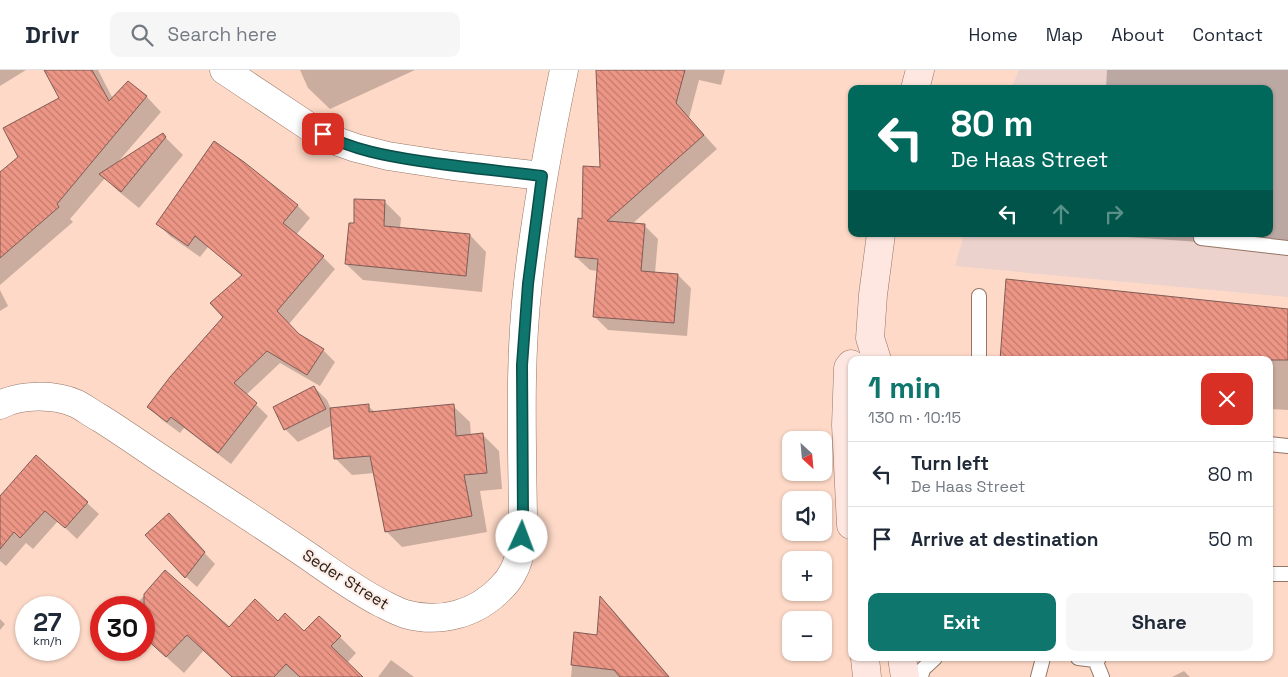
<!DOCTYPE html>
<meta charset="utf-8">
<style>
:root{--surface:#fff;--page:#f6f6f7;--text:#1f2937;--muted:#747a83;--line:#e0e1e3;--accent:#0f766e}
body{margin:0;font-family:"Space Grotesk",sans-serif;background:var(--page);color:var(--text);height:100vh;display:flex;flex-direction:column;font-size:19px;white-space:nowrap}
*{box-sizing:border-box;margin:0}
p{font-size:16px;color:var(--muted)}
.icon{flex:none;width:28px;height:28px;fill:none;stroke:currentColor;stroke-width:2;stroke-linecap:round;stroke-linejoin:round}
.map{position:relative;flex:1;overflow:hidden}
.panel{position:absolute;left:848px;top:286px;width:425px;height:305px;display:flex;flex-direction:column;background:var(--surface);border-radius:10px;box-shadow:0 1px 4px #0004}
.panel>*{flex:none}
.banner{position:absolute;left:848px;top:15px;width:425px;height:152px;border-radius:10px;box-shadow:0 1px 4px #0004;background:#00695c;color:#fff;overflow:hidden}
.needle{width:32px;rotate:154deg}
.controls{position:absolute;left:782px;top:361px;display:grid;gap:10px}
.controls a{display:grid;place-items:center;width:50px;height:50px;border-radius:10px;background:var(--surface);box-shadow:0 1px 4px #0004;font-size:25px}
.speed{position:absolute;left:15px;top:526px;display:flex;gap:10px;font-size:25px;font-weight:700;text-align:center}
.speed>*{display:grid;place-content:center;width:65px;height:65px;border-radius:50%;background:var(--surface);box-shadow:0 1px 4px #0004;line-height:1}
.speed small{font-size:12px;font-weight:400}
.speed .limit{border:8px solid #d22;background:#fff;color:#111}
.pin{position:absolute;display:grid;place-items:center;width:42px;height:42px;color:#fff;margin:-21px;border-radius:10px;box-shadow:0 2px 8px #0006}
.me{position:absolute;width:55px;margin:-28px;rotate:2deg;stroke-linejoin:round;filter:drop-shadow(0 0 4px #0008)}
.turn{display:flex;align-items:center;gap:18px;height:105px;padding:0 20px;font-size:22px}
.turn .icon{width:65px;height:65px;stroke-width:2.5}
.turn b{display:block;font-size:35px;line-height:42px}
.lanes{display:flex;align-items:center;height:48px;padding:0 20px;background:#0003;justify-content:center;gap:25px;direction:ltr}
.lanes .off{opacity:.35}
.round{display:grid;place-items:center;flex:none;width:52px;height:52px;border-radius:10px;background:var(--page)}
.head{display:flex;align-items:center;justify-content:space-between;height:85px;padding:0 20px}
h1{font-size:30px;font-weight:700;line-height:38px;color:var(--accent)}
.action{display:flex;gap:10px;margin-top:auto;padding:10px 20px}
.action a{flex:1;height:58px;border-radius:10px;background:var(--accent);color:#fff;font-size:20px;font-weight:700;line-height:58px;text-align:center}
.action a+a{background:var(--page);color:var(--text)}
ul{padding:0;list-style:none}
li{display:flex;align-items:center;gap:15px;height:65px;padding:0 20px;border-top:1px solid var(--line)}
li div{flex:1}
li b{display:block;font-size:19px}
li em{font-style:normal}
header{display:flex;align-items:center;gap:30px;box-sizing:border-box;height:70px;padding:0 25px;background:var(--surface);border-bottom:1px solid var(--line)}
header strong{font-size:24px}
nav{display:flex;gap:28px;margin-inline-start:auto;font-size:18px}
.search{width:350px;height:45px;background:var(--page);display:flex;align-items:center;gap:12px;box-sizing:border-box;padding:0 18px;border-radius:10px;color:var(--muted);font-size:19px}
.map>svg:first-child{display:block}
.education{fill:#ebd2cc}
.shadow{fill:#0003}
.building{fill:url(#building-back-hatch);stroke:#805c56}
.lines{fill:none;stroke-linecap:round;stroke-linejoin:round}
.service-casing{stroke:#967565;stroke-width:16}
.minor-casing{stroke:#967565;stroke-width:29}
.secondary-casing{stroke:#967565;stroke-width:29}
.service{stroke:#fff;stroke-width:14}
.minor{stroke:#fff;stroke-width:28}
.secondary{stroke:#fde7e0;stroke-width:28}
.route-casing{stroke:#0a4d48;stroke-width:12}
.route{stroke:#0f766e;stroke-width:9}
.labels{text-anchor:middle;stroke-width:4;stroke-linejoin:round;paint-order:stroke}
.street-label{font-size:16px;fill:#2a1d17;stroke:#fbece5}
</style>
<header>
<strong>Drivr</strong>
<div class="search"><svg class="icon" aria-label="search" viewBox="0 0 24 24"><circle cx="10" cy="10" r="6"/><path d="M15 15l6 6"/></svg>Search here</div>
<nav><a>Home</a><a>Map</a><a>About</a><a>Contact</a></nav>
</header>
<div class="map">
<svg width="1288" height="607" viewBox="0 0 1288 607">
<defs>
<pattern id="building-back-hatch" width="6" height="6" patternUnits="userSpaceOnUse" patternTransform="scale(1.25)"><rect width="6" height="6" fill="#ed9686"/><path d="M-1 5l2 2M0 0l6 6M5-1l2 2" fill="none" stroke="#c07a6d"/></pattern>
</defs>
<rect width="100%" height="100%" fill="#fed9c7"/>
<path class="education" d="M1019 0H1288V227L955 196 964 164H1269V19H1011Z"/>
<path class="shadow" d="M0 0H26L0 16Z
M45 0H98L113 29 128 13 147 27 161 42 118 92 163 65 183 85 139 138 118 121 105 108 70 149 73 152 0 215V104L20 87 61 29Z
M300 0H415L330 39 308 18Z
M608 0H725L721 15 699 10 689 48 717 79 632 154 644 155 658 169 655 203 678 205 691 218 687 266 608 260 595 247 598 201 590 200 576 187 584 150 601 98Z
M1107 0H1288V178L1113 166 1110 164H1269V19H1106Z
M244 93 298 136 310 148 296 165 323 187 335 199 289 254 299 265 323 280 335 292 320 316 280 293 246 325 268 346 231 394 184 358 180 363 161 349 149 337 225 247 243 206 208 177 200 187 170 166 158 154Z
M384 131 401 148 400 159 470 165 486 182 482 222 363 210 346 194Z
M0 220 8 236 0 241Z
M1288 240V340L1269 339V290H1001Z
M314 317 327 330 331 339 368 336 375 342 453 336 470 352 471 366 483 365 499 381 502 419 480 421 487 462 402 477 386 461 375 403 352 405 336 389 333 355 298 372 285 359 274 338Z
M37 387 99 444 77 469 58 451 33 479 26 473 6 496 0 491V429Z
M179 456 215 494 197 517 186 507Z
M165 502 229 559 278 553 304 562 340 567 356 583 347 593 361 607H232L204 580 184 603 144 567V538H133Z
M601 528 613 540 670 607H571L575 564 598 566Z
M0 549 5 554 0 560Z
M391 590 414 607H378Z
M1184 601 1190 607H1172Z"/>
<path class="building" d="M44 0H92L109 31 128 11 147 26 57 134 59 137 0 188V102L18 87 3 58 59 28Z
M596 0H685L676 33 704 65 607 151 645 154 641 201 678 204 674 253 593 247 598 189 575 187 578 148 582 149 583 96 600 97Z
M163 63 166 67 121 122 99 104Z
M214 71 244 92 298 135 283 153 324 186 277 241 299 264 324 279 307 305 267 281 234 313 257 333 218 383 171 347 167 352 147 337 170 307 223 247 210 233 242 205 195 166 188 176 156 154Z
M354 129 385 130 384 156 470 164 466 206 345 194 349 153H354Z
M1006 209 1288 239V290H1000Z
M314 316 326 339 284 360 273 337Z
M369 334V342L454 334 456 366 483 363 487 403 464 405 472 446 385 462 370 386 334 389 330 338Z
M36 385 88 432 65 458 45 441 20 468 14 462 0 479V426Z
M169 443 205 482 185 508 145 465Z
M165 500 229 557 255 529 278 551 285 543 304 561 319 546 341 566 331 576 363 607H300L286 594 274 607H232L187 565 166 587 144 567V524Z
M600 526 669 607H620L614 600 571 595 574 562 597 565Z"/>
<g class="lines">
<defs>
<path id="service" d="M1201 168 1288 178
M979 290V226
M1269 374 1288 376
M1269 504H1288
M1078 588 1095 590 1099 588
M1095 590 1102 607
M921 607 923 599 935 588
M1038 607 1043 588"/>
<path id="minor" d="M224 0 311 58 336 71 356 78 388 86 453 96 542 106
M0 335C21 324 55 324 77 334 85 338 92 344 100 348 119 360 138 373 157 386 208 420 260 453 311 488 334 504 356 520 381 533 389 537 396 541 405 544 440 554 477 544 502 517 506 513 510 508 513 502 522 486 523 465 523 447 522 369 519 290 528 213 536 141 549 71 564 0"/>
<path id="secondary" d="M915 19 920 0
M877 290 870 268 873 225 881 164
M851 294 848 298 846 355 851 455
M865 588 867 607
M902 588 905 607"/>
</defs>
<use href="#service" class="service-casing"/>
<use href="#minor" class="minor-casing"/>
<use href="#secondary" class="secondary-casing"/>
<use href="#service" class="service"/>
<use href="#minor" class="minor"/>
<use href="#secondary" class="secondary"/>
</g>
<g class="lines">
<defs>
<path id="route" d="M323 64C353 80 387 86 420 91 460 97 501 101 542 106L528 214 522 295 523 447 522 467"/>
</defs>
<use href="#route" class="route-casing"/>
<use href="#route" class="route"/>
</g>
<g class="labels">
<g class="street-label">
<text transform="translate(346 509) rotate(32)" y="6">Seder Street</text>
</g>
</g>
</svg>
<div class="controls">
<a><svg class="needle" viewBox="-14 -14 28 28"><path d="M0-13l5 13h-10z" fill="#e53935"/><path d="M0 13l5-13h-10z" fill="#747a83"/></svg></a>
<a><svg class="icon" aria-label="sound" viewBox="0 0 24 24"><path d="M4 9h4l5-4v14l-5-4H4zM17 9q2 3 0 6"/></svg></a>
<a>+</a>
<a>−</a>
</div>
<div class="speed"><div>27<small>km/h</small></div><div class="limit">30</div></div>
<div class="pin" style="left:323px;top:64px;background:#d93025"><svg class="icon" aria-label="arrive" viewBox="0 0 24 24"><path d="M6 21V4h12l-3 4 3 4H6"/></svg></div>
<svg class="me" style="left:522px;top:467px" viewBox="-20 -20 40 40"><circle r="19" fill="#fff"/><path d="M0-13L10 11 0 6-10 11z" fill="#0f766e"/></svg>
<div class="banner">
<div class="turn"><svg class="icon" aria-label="left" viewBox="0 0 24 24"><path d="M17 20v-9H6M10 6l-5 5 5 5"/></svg><div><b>80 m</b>De Haas Street</div></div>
<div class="lanes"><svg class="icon" aria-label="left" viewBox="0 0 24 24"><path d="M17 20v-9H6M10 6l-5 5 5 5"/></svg><svg class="icon off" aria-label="ahead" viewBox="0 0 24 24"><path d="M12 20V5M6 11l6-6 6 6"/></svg><svg class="icon off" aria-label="right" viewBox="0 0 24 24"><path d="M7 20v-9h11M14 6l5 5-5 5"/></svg></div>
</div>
<section class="panel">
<div class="head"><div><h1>1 min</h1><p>130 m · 10:15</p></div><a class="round" style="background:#d93025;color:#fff"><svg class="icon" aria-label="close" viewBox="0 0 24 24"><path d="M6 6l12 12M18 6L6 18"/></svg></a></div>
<ul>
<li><svg class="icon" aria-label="left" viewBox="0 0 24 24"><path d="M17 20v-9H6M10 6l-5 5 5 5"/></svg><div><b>Turn left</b><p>De Haas Street</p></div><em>80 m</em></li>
<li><svg class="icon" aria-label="arrive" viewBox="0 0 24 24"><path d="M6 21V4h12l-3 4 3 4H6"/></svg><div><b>Arrive at destination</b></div><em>50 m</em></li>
</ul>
<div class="action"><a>Exit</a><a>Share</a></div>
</section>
</div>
